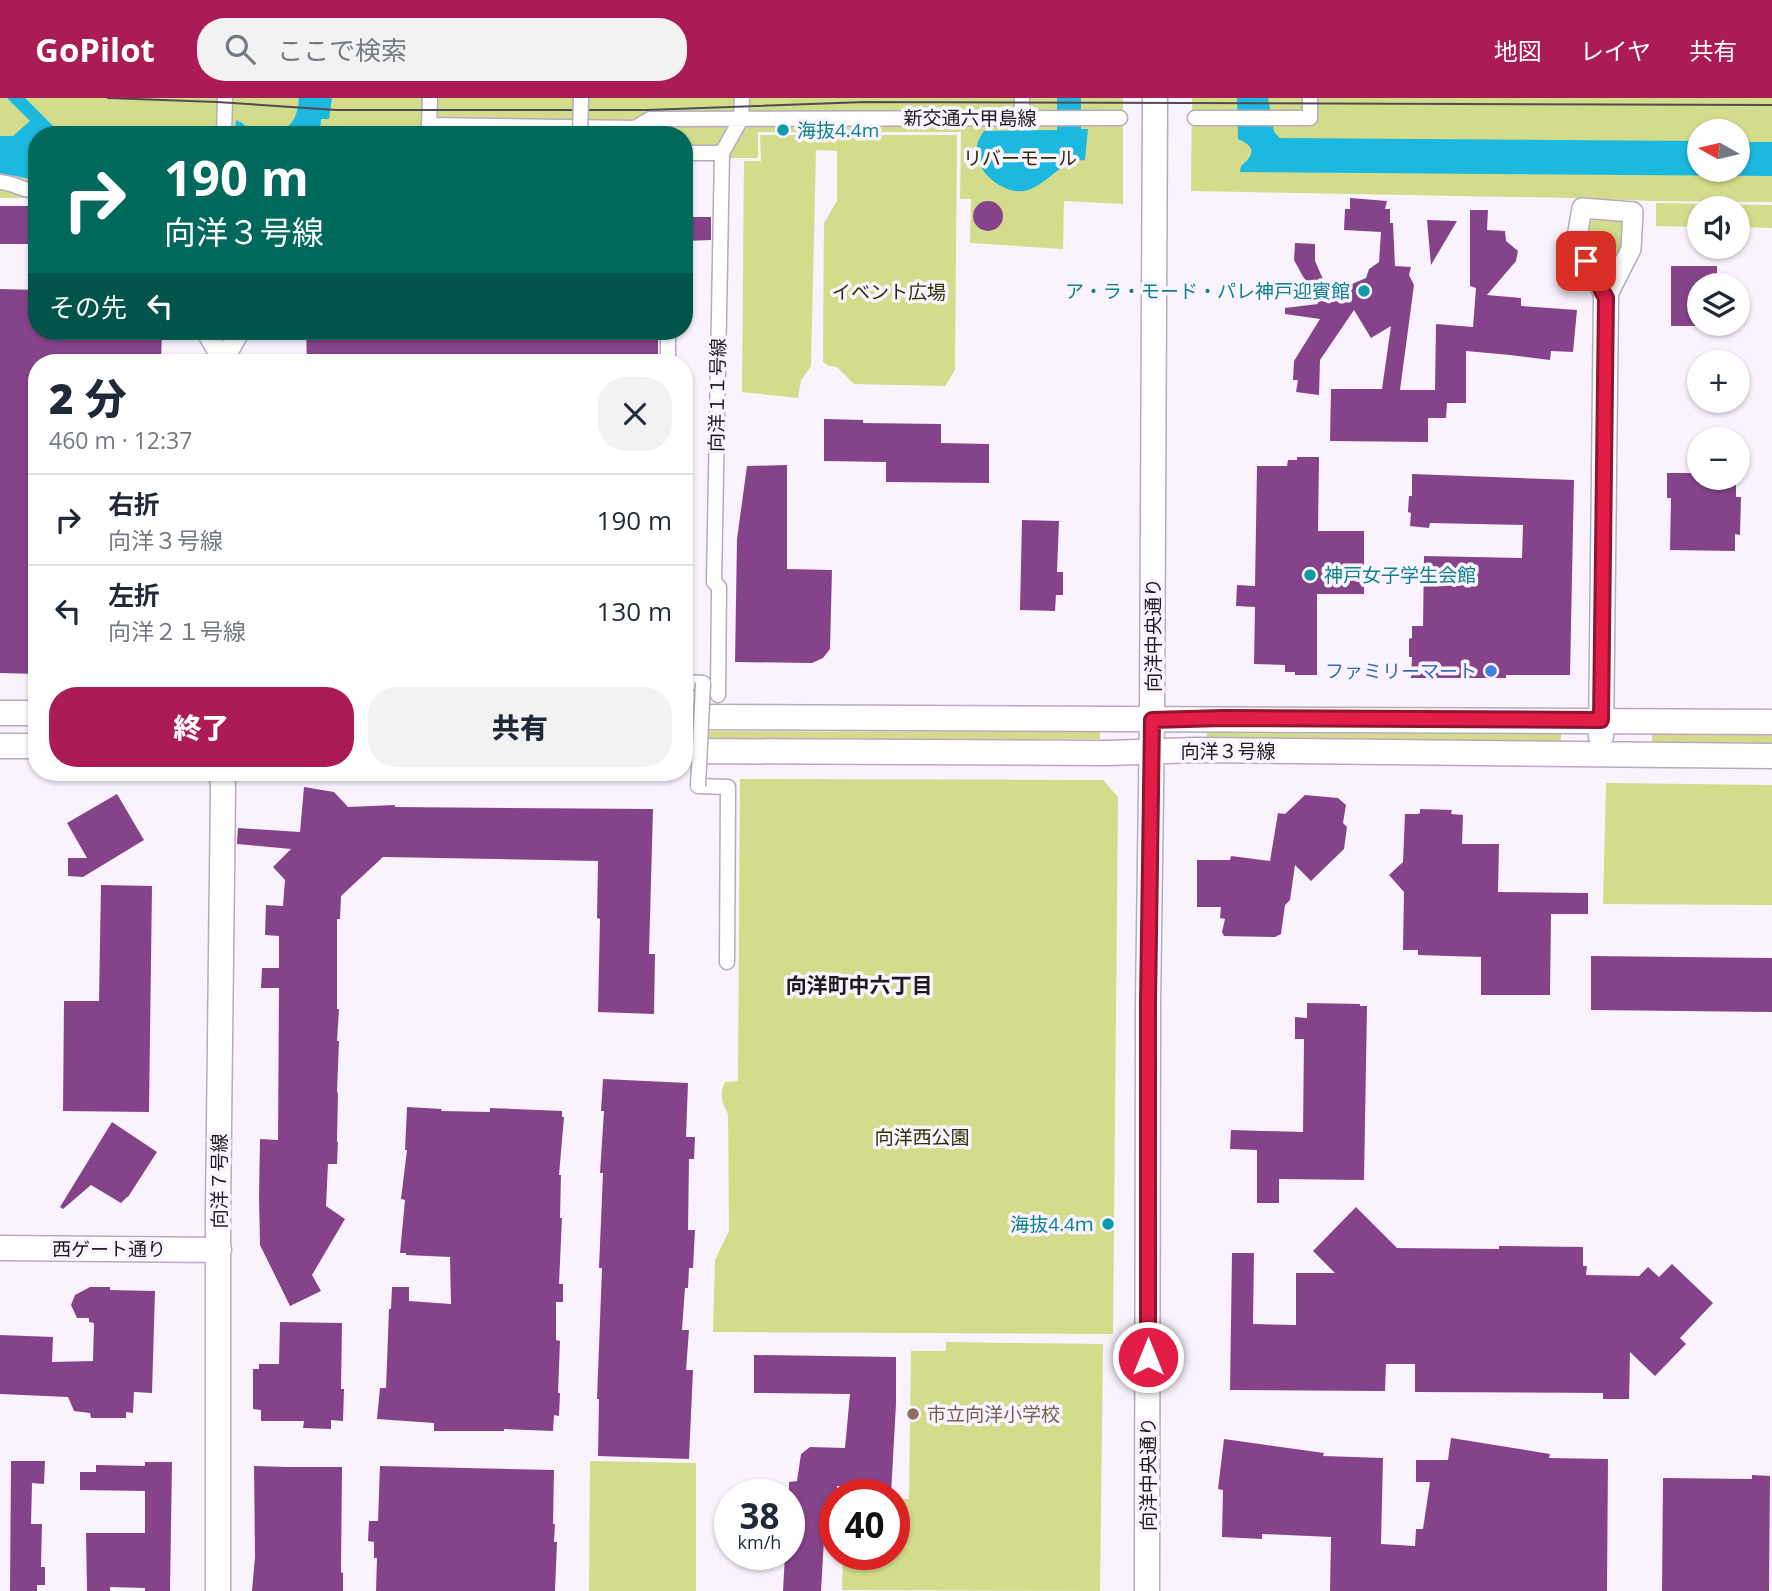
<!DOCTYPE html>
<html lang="ja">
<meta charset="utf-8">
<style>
:root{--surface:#fff;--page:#f2f2f3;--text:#1f2937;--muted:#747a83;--line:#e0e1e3;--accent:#ab1b56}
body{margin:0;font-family:"Open Sans","Noto Sans JP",sans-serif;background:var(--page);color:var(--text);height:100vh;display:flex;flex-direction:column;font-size:26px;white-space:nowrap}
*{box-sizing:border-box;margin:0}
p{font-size:23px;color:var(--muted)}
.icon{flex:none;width:38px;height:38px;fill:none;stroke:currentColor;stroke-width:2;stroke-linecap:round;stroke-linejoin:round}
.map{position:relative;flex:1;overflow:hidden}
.drawer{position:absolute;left:28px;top:256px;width:665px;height:427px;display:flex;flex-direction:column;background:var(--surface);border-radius:28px;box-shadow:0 2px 5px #0004}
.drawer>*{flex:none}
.hud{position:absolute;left:28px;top:28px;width:665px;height:214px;border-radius:28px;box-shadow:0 2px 5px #0004;background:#00695c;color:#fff;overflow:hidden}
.needle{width:46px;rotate:278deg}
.tools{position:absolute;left:1687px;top:21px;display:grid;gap:14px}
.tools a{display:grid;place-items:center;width:63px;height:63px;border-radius:50%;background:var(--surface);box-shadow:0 2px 5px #0004;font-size:35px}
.speed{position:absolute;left:714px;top:1381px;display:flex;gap:14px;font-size:35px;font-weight:700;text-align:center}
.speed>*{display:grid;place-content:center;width:91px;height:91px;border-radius:50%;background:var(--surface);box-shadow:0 2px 5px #0004;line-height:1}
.speed small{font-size:18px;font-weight:400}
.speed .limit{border:10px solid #d22;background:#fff;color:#111}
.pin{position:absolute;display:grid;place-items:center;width:60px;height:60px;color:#fff;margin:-30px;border-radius:14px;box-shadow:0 4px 10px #0006}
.me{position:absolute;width:77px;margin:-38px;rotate:0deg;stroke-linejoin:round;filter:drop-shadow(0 0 5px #0008)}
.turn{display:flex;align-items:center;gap:24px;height:147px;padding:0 21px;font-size:32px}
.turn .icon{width:91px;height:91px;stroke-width:2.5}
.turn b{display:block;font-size:49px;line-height:60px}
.then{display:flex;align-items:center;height:66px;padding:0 21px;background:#0003;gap:14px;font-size:26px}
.round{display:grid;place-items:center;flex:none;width:74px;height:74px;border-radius:28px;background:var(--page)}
.summary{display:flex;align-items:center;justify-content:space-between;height:119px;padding:0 21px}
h1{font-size:42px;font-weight:800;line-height:52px}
.cta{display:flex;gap:14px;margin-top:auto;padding:14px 21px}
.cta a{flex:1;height:80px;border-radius:28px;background:var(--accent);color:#fff;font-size:28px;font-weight:800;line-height:80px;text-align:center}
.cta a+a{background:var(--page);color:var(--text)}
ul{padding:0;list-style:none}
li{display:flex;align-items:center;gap:21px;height:91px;padding:0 21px;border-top:2px solid var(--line)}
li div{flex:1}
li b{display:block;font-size:26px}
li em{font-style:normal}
header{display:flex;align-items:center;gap:42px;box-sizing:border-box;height:98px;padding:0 35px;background:var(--accent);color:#fff}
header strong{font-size:33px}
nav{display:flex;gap:38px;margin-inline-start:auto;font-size:24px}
.search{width:490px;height:63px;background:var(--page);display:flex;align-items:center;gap:18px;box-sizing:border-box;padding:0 24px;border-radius:28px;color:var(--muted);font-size:26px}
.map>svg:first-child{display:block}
.green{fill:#d3dc8b;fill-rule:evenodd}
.water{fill:#1cb8e0}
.building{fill:#85448a}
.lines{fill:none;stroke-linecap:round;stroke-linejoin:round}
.pedestrian-casing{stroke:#b8a9be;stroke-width:17}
.minor-casing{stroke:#b8a9be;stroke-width:22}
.tertiary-casing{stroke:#b8a9be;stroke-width:27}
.pedestrian{stroke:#fff;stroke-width:14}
.minor{stroke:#fff;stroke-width:19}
.tertiary{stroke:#fff;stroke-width:24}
.tram{stroke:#514c54;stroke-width:2}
.pedestrian-bridge-casing{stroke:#b8a9be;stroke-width:17;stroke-linecap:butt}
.pedestrian-bridge{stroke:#fff;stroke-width:14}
.route-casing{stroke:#92132f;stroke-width:18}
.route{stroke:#e11d48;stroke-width:12}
.culture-dot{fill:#0f9aa8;stroke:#faf3fd;stroke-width:2.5}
.shop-dot{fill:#3f7fe0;stroke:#faf3fd;stroke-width:2.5}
.education-dot{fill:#8d6e63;stroke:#faf3fd;stroke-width:2.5}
.labels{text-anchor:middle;stroke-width:7;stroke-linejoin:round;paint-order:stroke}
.street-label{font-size:19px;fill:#1f1a22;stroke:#faf3fd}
.culture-label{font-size:19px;fill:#0d838f;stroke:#faf3fd;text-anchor:start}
.park-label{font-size:19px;fill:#2c3002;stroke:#faf3fd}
.shop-label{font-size:19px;fill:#366cbe;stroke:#faf3fd;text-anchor:end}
.education-label{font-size:19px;fill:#785e54;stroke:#faf3fd;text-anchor:start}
.neighbourhood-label{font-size:21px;font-weight:bold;fill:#1f1a22;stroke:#faf3fd}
</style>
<header>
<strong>GoPilot</strong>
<div class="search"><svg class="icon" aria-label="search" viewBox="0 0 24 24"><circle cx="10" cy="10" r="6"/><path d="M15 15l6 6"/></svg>ここで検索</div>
<nav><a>地図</a><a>レイヤ</a><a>共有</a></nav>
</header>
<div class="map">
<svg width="1772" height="1493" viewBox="0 0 1772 1493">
<rect width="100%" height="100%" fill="#faf3fd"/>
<path class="green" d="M0 0H1123V106L1064 103 1063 151 970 145 971 101H960L961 34H758V60H684V37H37V100H0Z
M1192 0H1772V104L1654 103 1573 100 1191 93ZM1699 33H1738V72H1699Z
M760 37H957L955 272 945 288 854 286 837 269 829 268 823 264 824 125 837 103V53L816 52 811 268 801 282 798 300 742 294 744 63H761Z
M1656 105 1772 107V130L1738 129V110H1699V129L1656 128Z
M1593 122 1620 123 1624 127 1621 149 1607 175H1601L1587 146 1589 125Z
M684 633 1100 634V641H684Z
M1207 635 1561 636V643L1206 642Z
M1652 636 1772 637V645L1652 644Z
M740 681 1103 682 1118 699 1113 1236 713 1234 715 1162 729 1133 728 1016C722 1006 719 995 725 984L738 983Z
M1606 685 1772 687V807L1603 806Z
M946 1244 1103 1246 1100 1493 842 1492 843 1456H894V1401H909L911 1253H946Z
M590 1363 696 1365V1493H589Z"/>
<path class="water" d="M7 0H25L56 31 50 37H37V85L30 81 0 75V38H13L30 23Z
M299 0H332L329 21H321L320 37H243L235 31 236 22 242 25 254 36C282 36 297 31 299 0Z
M1057 0H1081V31H1088L1085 62C1048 64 1038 112 996 85 988 79 982 73 979 64 974 51 977 43 984 33L1057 32Z
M1237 0H1268L1274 34 1280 40 1699 43V72H1738V44H1772V78L1240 74 1241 68C1255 56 1256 49 1238 41Z"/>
<path class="building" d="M1350 100 1387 103 1385 111H1390V125H1393L1395 168 1411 169 1409 177 1414 187 1400 292H1435L1436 226 1473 229 1476 190 1470 188V112H1488L1487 132 1505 133 1506 143 1518 153 1516 163 1487 197 1521 200V208L1577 212 1573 254 1551 253 1550 262 1510 257 1466 253V305H1447L1446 320H1428V344L1330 343 1331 291H1382L1391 228 1371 240 1354 212 1320 262 1319 297 1296 294 1298 282H1293L1294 263 1320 221 1285 216V210L1318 206 1294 162 1295 145 1315 146V163L1326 188 1341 182 1345 189 1366 180 1369 171 1379 164 1381 134 1344 132 1345 111H1350Z
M973 118a15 15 0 1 1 30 0a15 15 0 1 1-30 0Z
M0 108H37V143H33V146H0Z
M684 119H711V142L684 143Z
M1427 122 1457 123 1431 167Z
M1671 168H1717V187H1699V228H1671Z
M0 191 37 192V233H162L161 264H37V576L0 575Z
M306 233H658V264H307Z
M824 321 863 322V325L941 326V345L989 346V385L886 384V364L824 363Z
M1297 359H1319L1318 433H1364V496H1317V577H1295V574H1285V567L1254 566 1255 509 1236 508 1237 487 1255 488 1257 368H1287L1288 362H1297Z
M787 367V471L832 472 830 551 823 560 812 565 735 564 737 441 747 368Z
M1667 375H1699V380H1736V399H1741L1740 437 1735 436V453L1670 452 1671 400H1667Z
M1412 376 1574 382 1570 577H1506V580H1411L1412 559H1409V541L1412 540V528H1423L1424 458 1522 460 1523 427 1430 425 1429 430 1410 428 1411 415 1408 414 1409 398H1412Z
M1022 422 1059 423 1057 474H1063V497H1056L1055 513 1020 512Z
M304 689 334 694 348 709 395 707V709L653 711 649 856H655L654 916 598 914 600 821 597 820 598 763 383 759 341 798 340 821H337V911H339L337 943H339L337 994 338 995 337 1044H338L337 1066H328L326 1108 345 1121 312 1177 321 1193 290 1208 260 1147 259 1098 260 1041 278 1042 279 890H261L262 870H279V838L265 837 266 807 283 808 285 782 273 769 291 751 237 746V744L238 730 300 734Z
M117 696 144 742 83 779 68 778V760H87L67 725Z
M1305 697 1338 700 1346 707 1343 725 1347 729 1344 751 1311 783 1295 767 1290 802 1285 807 1281 836 1275 839 1224 838 1222 834 1225 821 1220 820 1221 809H1197V762H1230L1231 758 1270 763 1278 715 1285 716Z
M1420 711 1452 712 1451 716 1463 717 1462 746H1499L1498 794 1588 795V816H1551L1550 897H1481V859L1418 857V852H1403L1404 794 1389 777 1403 764 1405 716H1418L1420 715Z
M101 787 152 788 149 1014 63 1013 64 903H99Z
M1591 858 1772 860V914L1591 912Z
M1307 905 1360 906V908H1367L1364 1082 1279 1081V1105H1257V1052L1230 1051 1231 1032 1303 1034 1304 941H1295V919L1307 920Z
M603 981 688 985 686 1039H695L694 1061H689L688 1132H695L693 1170H689L688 1190H685L682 1232H689L686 1272H693L689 1361 598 1358 599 1301H597L602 1170H599L603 1075H600L604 1013H601Z
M407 1009 442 1011 441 1013 490 1014V1010L562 1013V1019H564L559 1077H561L560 1120H562L559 1186H563V1204H556V1242L560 1243 558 1295H560L559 1318 554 1317 553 1333 504 1331V1333H434V1325L377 1321 380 1290H386L389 1211H391L392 1189H409V1203L451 1206 450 1159 406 1157V1155H400L405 1102 401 1101 407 1052H405Z
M112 1024 157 1054 128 1099H127L121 1105 91 1087 63 1111 60 1109Z
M1356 1109 1397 1150 1499 1151V1148L1583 1149V1168H1587L1586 1177 1639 1178 1648 1169 1659 1179 1672 1166 1713 1205 1680 1240 1686 1246 1655 1278 1630 1254 1629 1301H1603V1295L1415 1294V1266H1386L1385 1293 1230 1292 1232 1155H1254L1253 1226 1296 1227V1175H1335L1313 1153Z
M90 1189H110V1192L155 1193 152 1295 134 1294 133 1315 126 1314V1320H91L90 1315 74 1313 68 1299 0 1296V1237L53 1239 52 1264 93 1263 94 1225 89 1224V1220H77L71 1207 75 1197Z
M280 1224 342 1225 341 1291H344L343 1323 331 1322V1331L303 1330 304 1323H261V1312L253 1311V1271H259V1266H279Z
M754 1257 896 1259V1306L891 1396H875L868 1388H837V1396H835L834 1442 824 1441 821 1493H783L785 1456H789V1384L797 1383 801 1356 810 1349 845 1350 850 1296 754 1295Z
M1451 1340 1550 1356 1549 1360 1608 1361 1607 1493H1330L1331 1439 1262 1436V1441L1222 1439 1223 1392 1218 1391 1224 1341 1324 1355 1323 1358 1383 1360 1381 1446 1415 1448 1416 1431H1423L1430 1384H1416V1362H1448Z
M11 1363H45L44 1386 32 1385 31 1426H42L41 1469H45V1487H37V1493H10Z
M145 1364H172L170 1493H145V1490L110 1489V1493H87L86 1435H145V1393L80 1392V1374H96V1367L145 1368Z
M254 1368 288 1369H342L341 1474 343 1475V1493H252L255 1459Z
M380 1368 554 1372 553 1426H555L554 1444H557L555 1493H376L377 1460H374V1444L368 1443 369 1423H378Z
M1752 1377 1770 1378 1769 1493H1662L1663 1380 1752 1381Z"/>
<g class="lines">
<defs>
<path id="pedestrian" d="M430 0 429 27 635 30 650 21 1120 20
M1022 19V0
M1195 20H1310V0
M224 37 225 0
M684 55H722
M0 84C15 85 23 93 37 93
M668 233V264
M684 584 703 585
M718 597 719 489 714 484 722 55 741 21 742 0
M698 688 728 689 727 864"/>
<path id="minor" d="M1582 110 1633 114 1631 151 1606 200 1576 145Z
M206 233 223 263
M223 263 240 233"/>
<path id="tertiary" d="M223 264V263
M0 615H37
M684 619 1772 624
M1601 638 1606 200
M0 648H37
M684 653 1108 655 1195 652 1772 658
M0 1150 219 1152
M218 1493V1111L223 691 222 674
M1147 1493 1148 906 1152 622 1155 0"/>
</defs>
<use href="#pedestrian" class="pedestrian-casing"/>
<use href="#minor" class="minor-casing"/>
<use href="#tertiary" class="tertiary-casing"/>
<use href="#pedestrian" class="pedestrian"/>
<use href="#minor" class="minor"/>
<use href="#tertiary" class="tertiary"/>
<path class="tram" d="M108 0 217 4 336 12H647L865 4 1772 7"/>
<defs>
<path id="pedestrian-bridge" d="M580 37 581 0
M698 688 703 585"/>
</defs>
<use href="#pedestrian-bridge" class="pedestrian-bridge-casing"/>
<use href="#pedestrian-bridge" class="pedestrian-bridge"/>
</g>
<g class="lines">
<defs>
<path id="route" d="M1148 1259V906L1152 622 1223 620 1601 622 1606 200 1586 163"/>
</defs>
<use href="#route" class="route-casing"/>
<use href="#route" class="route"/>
</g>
<g class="culture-dot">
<circle cx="783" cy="32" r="7"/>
<circle cx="1364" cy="193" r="7"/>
<circle cx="1310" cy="477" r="7"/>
<circle cx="1108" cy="1126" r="7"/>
</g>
<circle class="shop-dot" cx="1491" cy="573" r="7"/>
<circle class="education-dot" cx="913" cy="1316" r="7"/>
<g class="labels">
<g class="street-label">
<text x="970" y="27">新交通六甲島線</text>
<text transform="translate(717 297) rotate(-89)" y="7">向洋１１号線</text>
<text transform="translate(1153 537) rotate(-90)" y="7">向洋中央通り</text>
<text x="1228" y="660">向洋３号線</text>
<text transform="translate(219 1083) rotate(-90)" y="7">向洋７号線</text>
<text x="109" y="1158">西ゲート通り</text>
<text transform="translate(1148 1376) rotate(-90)" y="7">向洋中央通り</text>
</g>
<g class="culture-label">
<text x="797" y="39">海抜4.4m</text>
<text x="1350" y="200" text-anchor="end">ア・ラ・モード・パレ神戸迎賓館</text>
<text x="1324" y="484">神戸女子学生会館</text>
<text x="1094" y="1133" text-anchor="end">海抜4.4ｍ</text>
</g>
<g class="park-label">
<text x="1020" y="67">リバーモール</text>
<text x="889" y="201">イベント広場</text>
<text x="922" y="1046">向洋西公園</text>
</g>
<g class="shop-label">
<text x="1477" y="580">ファミリーマート</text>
</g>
<g class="education-label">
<text x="927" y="1323">市立向洋小学校</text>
</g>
<g class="neighbourhood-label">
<text x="859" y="895">向洋町中六丁目</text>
</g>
</g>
</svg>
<div class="tools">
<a><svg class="needle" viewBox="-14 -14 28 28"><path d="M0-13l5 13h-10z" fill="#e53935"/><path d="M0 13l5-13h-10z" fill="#747a83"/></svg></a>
<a><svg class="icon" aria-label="sound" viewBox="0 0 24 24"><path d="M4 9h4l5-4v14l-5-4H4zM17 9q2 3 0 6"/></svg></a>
<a><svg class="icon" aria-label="layers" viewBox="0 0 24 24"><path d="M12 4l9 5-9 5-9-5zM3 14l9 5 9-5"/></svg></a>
<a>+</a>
<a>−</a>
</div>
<div class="speed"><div>38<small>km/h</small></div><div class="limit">40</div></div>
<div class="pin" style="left:1586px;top:163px;background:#d93025"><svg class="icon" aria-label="arrive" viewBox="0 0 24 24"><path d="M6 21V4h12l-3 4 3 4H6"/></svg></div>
<svg class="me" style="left:1148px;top:1259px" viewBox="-20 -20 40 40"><circle r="17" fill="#e11d48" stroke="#fff" stroke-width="3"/><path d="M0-11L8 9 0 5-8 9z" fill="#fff"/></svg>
<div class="hud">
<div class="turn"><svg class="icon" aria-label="right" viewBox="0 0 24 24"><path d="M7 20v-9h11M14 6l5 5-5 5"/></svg><div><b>190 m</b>向洋３号線</div></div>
<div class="then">その先<svg class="icon" aria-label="left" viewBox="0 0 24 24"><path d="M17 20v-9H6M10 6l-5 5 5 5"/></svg></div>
</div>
<section class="drawer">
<div class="summary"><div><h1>2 分</h1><p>460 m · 12:37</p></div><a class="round"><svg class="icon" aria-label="close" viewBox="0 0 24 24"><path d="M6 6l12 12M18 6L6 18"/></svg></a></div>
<ul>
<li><svg class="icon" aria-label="right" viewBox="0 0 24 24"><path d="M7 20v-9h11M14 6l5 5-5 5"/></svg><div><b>右折</b><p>向洋３号線</p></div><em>190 m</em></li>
<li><svg class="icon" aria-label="left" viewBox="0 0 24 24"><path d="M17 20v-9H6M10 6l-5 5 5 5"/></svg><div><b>左折</b><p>向洋２１号線</p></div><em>130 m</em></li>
</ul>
<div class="cta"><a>終了</a><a>共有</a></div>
</section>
</div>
